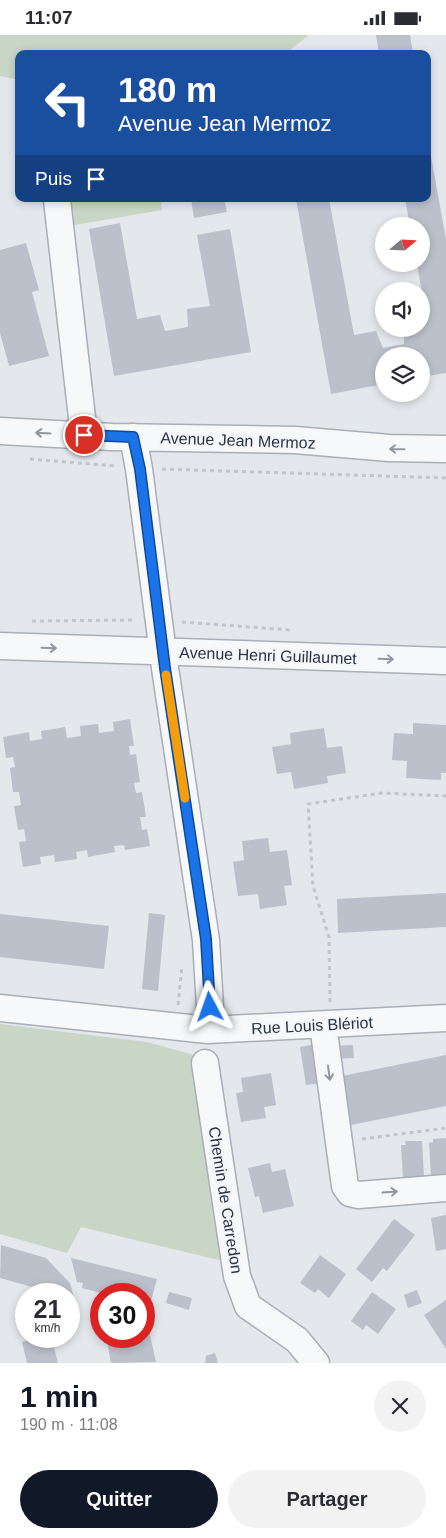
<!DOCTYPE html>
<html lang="fr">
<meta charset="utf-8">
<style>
:root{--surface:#fff;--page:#f2f2f3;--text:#2b2b33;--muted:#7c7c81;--accent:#111827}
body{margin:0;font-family:Helvetica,sans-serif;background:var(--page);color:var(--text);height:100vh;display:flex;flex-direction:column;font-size:19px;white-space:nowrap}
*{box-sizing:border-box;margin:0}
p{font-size:16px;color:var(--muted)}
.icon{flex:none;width:28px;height:28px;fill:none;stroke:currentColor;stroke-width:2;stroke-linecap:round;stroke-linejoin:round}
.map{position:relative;height:1328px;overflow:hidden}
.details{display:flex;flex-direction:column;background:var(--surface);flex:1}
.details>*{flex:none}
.hud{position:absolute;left:15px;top:15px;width:416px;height:152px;border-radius:10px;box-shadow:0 2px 8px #0003;background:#1a4fa0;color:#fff;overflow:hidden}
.needle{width:32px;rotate:71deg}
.tools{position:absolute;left:375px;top:182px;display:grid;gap:10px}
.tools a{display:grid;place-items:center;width:55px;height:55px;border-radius:50%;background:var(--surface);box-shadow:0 2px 8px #0003;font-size:25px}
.speed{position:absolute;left:15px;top:1248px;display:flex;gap:10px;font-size:25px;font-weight:700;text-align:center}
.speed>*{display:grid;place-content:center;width:65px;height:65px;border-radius:50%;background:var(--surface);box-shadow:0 2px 8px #0003;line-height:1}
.speed small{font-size:12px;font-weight:400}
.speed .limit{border:8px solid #d22;background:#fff;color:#111}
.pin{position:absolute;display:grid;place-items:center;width:42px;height:42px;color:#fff;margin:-21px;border:2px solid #fff;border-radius:50%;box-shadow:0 1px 5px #0007}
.me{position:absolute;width:55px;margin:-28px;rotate:356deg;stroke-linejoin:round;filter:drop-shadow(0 0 4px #0008)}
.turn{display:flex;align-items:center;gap:18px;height:105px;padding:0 20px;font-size:22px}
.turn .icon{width:65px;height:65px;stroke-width:2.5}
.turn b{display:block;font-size:35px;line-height:42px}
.then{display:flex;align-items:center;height:48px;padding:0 20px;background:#0003;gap:10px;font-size:19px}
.round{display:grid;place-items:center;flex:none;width:52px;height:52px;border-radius:26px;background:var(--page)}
.head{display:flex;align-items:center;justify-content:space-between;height:85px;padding:0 20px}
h1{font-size:30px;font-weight:600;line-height:38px;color:var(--accent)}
.primary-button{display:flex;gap:10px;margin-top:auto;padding:10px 20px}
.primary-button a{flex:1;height:58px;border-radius:30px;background:var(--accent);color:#fff;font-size:20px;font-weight:600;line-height:58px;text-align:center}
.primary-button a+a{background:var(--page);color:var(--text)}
.status{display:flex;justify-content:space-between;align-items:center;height:35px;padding:0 25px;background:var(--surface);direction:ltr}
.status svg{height:14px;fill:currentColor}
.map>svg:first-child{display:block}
.green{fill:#c9d6c5}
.building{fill:#bbc0ca}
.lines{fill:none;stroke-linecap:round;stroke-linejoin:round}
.minor-casing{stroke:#a9aeb7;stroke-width:29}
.path{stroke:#c2c5cb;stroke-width:3;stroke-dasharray:4 4;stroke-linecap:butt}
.minor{stroke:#f7f8fa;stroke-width:26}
.oneway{stroke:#9196a0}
.route-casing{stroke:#114b97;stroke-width:12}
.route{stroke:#1a73e8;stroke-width:9}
.slow{stroke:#f59e0b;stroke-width:9}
.labels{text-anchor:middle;stroke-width:4.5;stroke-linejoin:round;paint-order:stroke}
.street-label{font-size:16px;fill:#2b3445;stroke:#f4f6f9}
</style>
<div class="status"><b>11:07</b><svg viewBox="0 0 49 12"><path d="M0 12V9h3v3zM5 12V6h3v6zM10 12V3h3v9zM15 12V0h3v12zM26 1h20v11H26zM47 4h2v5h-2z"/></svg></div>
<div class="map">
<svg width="446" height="1328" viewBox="0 0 446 1328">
<rect width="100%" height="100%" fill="#e4e7ec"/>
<path class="green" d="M0 0H309L285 19H19V45L0 41Z
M54 164H161L162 175 58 193Z
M0 989 147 1007 194 1020 227 1227 81 1192 67 1218 0 1199Z"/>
<path class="building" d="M376 0H410L413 19H379Z
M428 105 446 204V338L421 342V321H384V349L331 359 296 164H329L354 300 376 296 383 313 404 309V294H421V289L427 288 417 229H421V191H410L405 164H428Z
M191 164H224L227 177 194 183Z
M120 188 137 284 160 280 165 296 188 292 187 274 210 271 197 200 230 194 251 317 114 341 89 194Z
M26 208 39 255 32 257 49 321 9 331 0 298V215Z
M130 684 134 711H129L130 720 136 719 140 747 134 748 136 758 142 757 146 782H140L142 795 147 794 150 811 125 815 124 810 114 811 115 817 88 822 87 815 76 817 77 824 55 827 54 820 40 822 41 829 23 832 19 807 26 806 24 794 18 795 14 771 21 770 19 757H13L10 733 15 732 13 722 6 723 3 702 29 697 30 706 42 704 41 696 65 692 67 703 81 701 80 691 98 689 99 698 114 696 113 687Z
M413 688 446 690V738H441V745L406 743 407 726 392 725 394 698 413 699Z
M324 693 327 713 342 711 346 738 327 741 328 748 294 754 291 737 277 739 272 712 291 709 290 698Z
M268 803 270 817 287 815 292 850 284 851 287 870 260 874 258 859 238 861 233 827 244 825 242 806Z
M446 858V892L338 898 337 864Z
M149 878 165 880 158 956 142 954Z
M0 879 109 891 104 934 0 922Z
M317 1009 322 1048 306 1050 300 1012Z
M353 1010 354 1023 334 1024 333 1011Z
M446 1020V1071L346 1091 337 1042Z
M271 1038 276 1070 264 1072 266 1083 241 1087 236 1058 243 1057 241 1043Z
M446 1103V1140L431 1141 429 1108 433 1107V1104Z
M405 1106H422L424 1142 403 1143 401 1110H406Z
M270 1128 272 1137 285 1134 294 1171 263 1178 259 1161 255 1162 248 1133Z
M446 1180V1214L436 1216 431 1183Z
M394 1184 415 1200 387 1236 383 1233 372 1247 356 1234Z
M1 1210 46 1223 70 1248 75 1267 69 1269V1259H38L32 1252 0 1243Z
M320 1220 346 1239 329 1263 318 1254 315 1258 300 1248Z
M71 1223 157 1244 151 1266H149L148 1270 144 1268V1259H105L82 1253 83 1248 77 1247Z
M417 1255 422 1268 408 1273 404 1260Z
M169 1257 192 1263 189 1275 166 1268Z
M372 1257 396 1274 378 1299 366 1290 363 1295 351 1286Z
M446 1265V1314L424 1280Z
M146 1282 156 1327 111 1328 106 1301H144V1283Z
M29 1301H51L58 1328H27L22 1307 30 1305Z
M215 1318 218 1328H205L206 1321Z"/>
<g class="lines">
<defs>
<path id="minor" d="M57 165 84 400
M0 396 112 402 295 405 389 413 446 414
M133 402 139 434 165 633 206 905 210 972 208 995
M0 611 446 626
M0 973 208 995 446 983
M323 990 345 1151 350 1158 359 1160 446 1153
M205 1028 237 1241 248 1271 297 1305 316 1328"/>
</defs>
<use href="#minor" class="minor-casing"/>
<path class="path" d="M30 424 116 431
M162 434 446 443
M32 586 136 585
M182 587 291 595
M330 967 329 902 313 851 308 769 382 758 446 761
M178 970 182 931
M362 1104 446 1093"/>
<use href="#minor" class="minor"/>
</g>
<defs><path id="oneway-shaft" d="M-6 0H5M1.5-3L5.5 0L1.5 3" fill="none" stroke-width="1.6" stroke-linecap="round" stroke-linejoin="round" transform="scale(1.25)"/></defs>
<g class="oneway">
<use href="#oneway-shaft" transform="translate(43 398) rotate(-177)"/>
<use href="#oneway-shaft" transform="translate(397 414) rotate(-179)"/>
<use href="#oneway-shaft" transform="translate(49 613) rotate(2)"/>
<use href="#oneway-shaft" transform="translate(386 624) rotate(2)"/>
<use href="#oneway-shaft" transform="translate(329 1038) rotate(82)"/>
<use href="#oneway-shaft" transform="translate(390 1157) rotate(-4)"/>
</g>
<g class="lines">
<defs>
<path id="route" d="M84 400 133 402 140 434 165 633 206 904 210 972"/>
</defs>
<use href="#route" class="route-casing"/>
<use href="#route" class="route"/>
<path class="slow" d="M166 640 185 763"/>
</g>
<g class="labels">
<g class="street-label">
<text transform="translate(238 405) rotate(2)" y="6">Avenue Jean Mermoz</text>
<text transform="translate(268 620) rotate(2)" y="6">Avenue Henri Guillaumet</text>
<text transform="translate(312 990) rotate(-3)" y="6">Rue Louis Blériot</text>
<text transform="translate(226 1165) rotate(81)" y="6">Chemin de Carredon</text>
</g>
</g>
</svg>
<div class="tools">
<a><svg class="needle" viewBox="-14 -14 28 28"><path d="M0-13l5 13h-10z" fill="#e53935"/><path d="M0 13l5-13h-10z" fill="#7c7c81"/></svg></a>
<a><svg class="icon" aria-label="sound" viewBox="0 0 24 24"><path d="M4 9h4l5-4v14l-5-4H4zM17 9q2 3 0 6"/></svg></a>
<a><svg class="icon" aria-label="layers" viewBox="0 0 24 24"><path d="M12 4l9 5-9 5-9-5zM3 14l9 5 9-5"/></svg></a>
</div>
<div class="speed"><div>21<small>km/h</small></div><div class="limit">30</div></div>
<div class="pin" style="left:84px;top:400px;background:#d93025"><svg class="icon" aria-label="arrive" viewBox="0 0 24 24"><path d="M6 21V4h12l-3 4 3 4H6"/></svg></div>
<svg class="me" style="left:210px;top:972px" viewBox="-20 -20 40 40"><path d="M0-17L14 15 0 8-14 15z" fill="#1a73e8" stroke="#fff" stroke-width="4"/></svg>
<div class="hud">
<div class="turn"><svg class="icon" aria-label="left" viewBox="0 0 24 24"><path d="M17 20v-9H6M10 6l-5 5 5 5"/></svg><div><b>180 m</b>Avenue Jean Mermoz</div></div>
<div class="then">Puis<svg class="icon" aria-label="arrive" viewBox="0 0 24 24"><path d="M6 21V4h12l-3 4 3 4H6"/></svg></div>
</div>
</div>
<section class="details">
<div class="head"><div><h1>1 min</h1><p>190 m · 11:08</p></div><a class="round"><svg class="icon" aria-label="close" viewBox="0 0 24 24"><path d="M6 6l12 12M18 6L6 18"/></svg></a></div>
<div class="primary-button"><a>Quitter</a><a>Partager</a></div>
</section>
